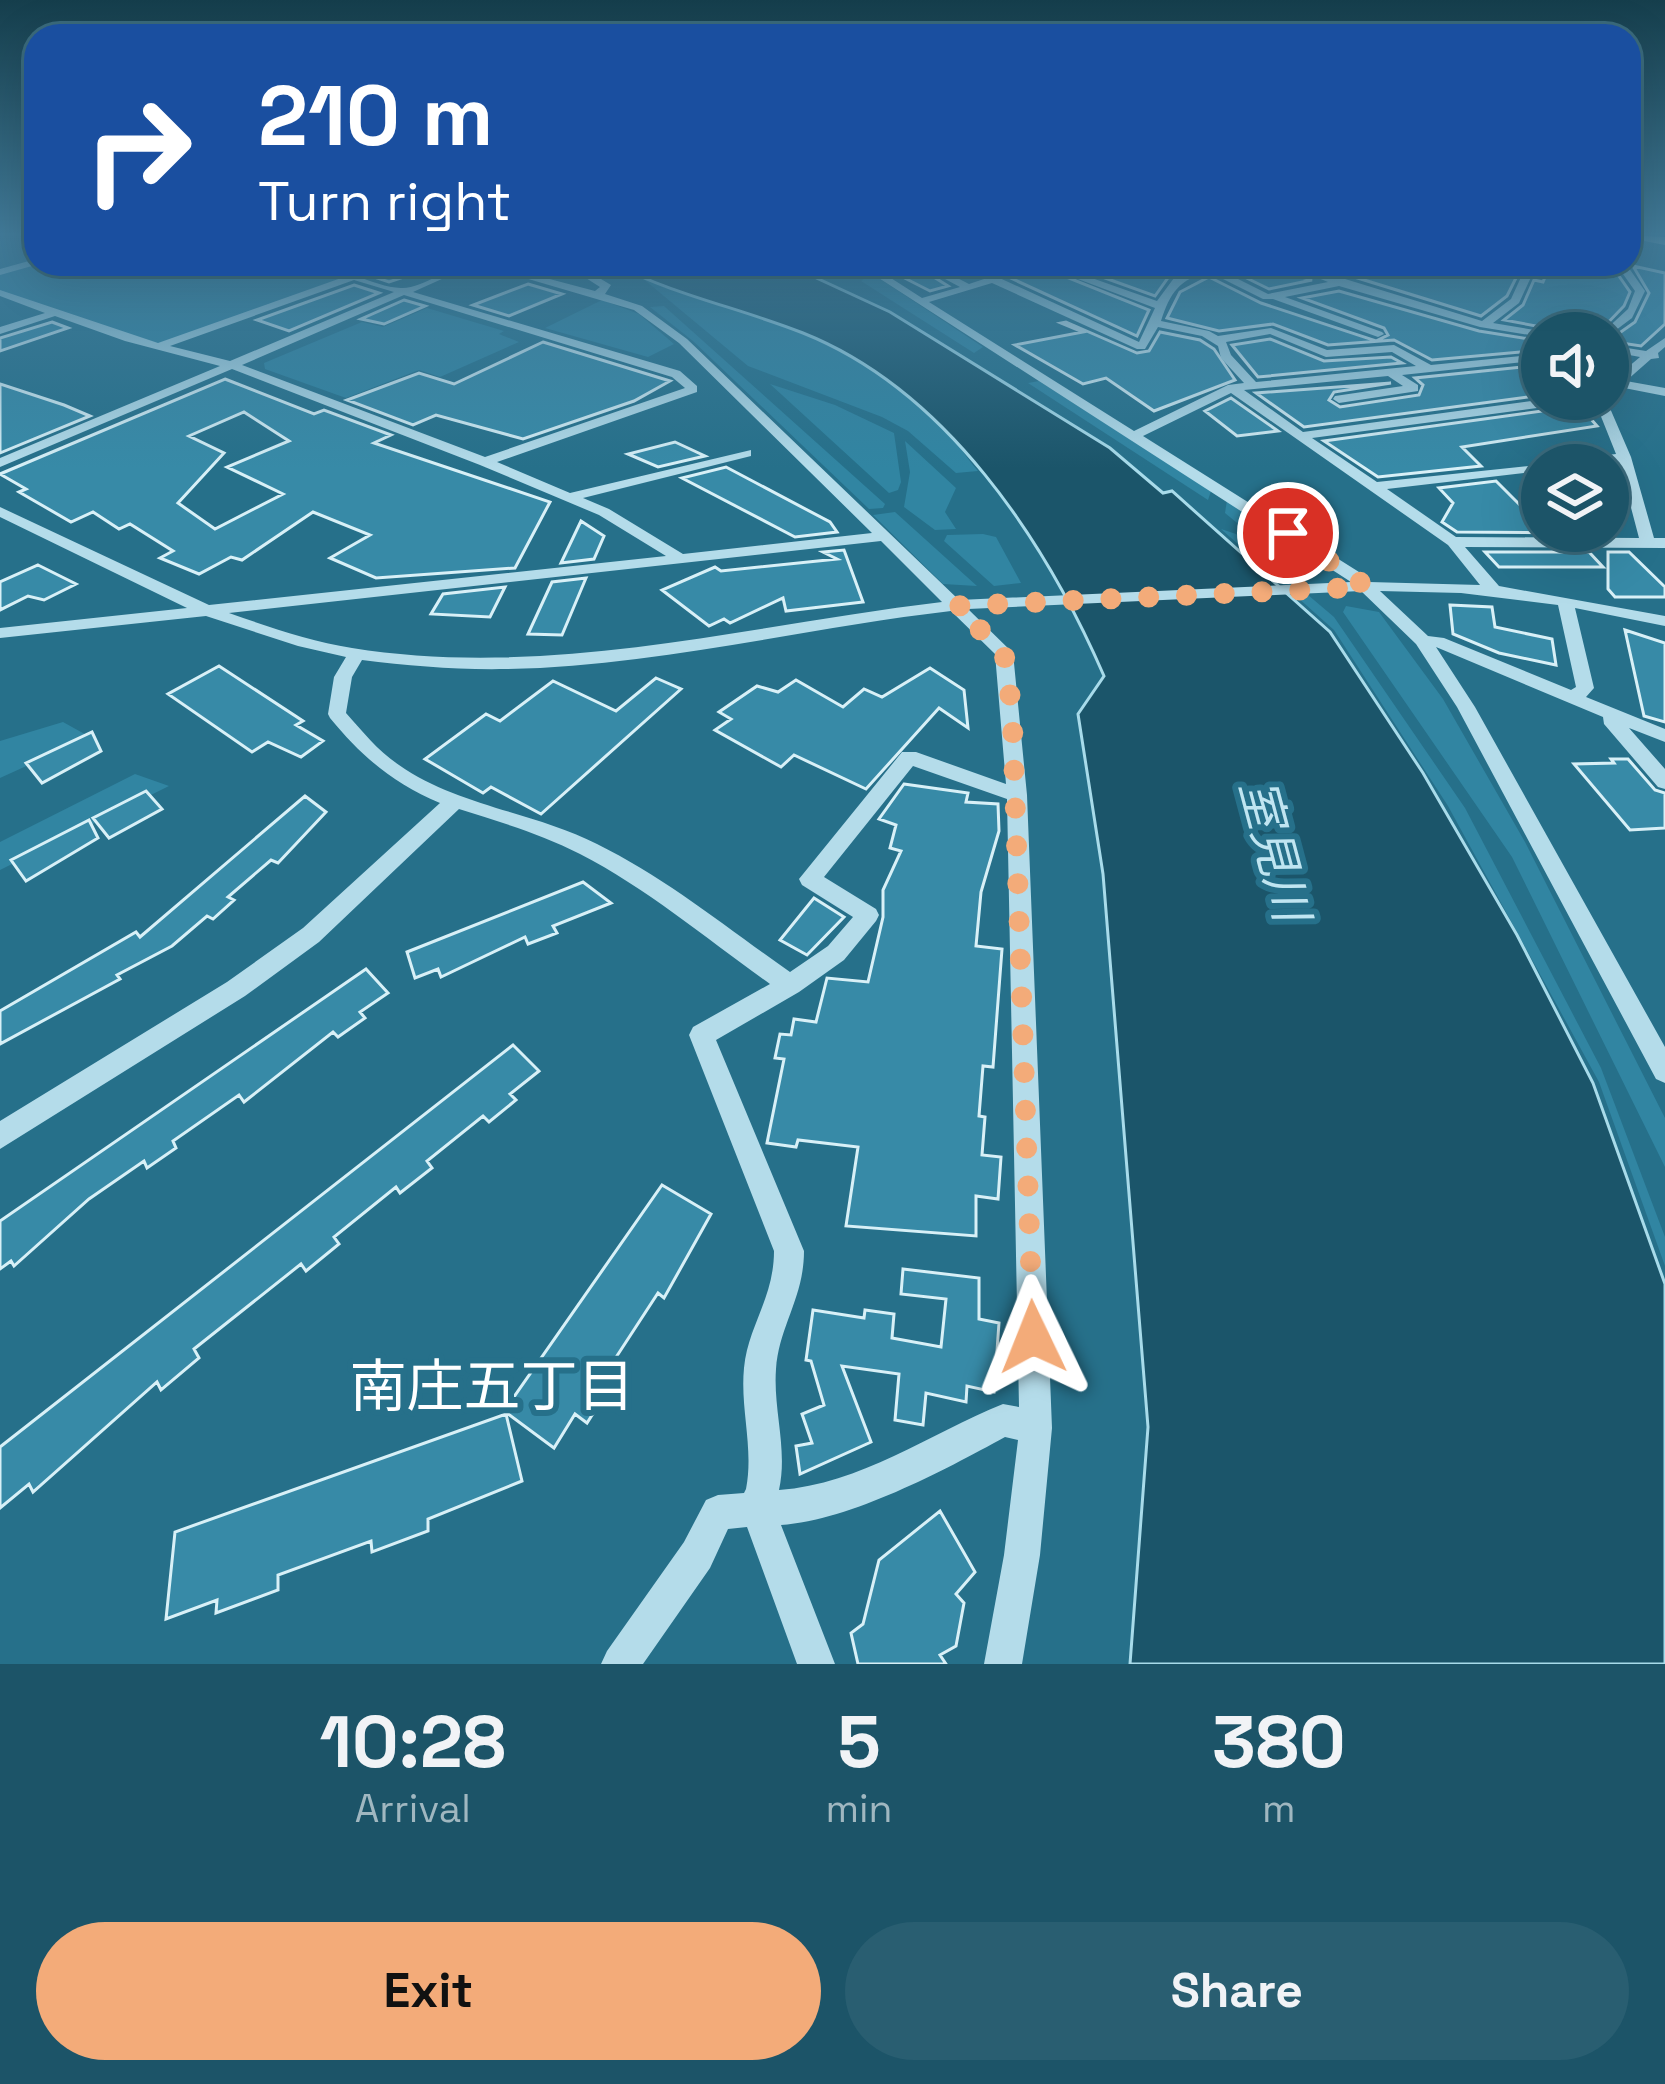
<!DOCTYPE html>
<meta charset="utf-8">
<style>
:root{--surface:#1c5468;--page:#295e71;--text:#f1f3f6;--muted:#a0b7c0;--line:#3a6a7c;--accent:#f3ab79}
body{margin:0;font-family:"Space Grotesk","Noto Sans JP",sans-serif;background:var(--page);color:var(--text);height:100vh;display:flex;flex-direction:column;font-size:45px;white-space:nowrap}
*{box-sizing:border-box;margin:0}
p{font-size:39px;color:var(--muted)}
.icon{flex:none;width:66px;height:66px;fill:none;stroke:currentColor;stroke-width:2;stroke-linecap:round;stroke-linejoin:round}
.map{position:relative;height:1664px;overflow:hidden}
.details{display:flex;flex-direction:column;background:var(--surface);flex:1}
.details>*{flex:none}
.hud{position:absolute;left:24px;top:24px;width:1617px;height:252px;border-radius:36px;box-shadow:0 12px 48px #0002,0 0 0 3px var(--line);background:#1a4fa0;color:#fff;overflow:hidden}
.controls{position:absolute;left:1521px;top:312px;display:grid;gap:24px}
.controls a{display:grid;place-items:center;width:108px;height:108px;border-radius:50%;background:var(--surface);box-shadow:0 12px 48px #0002,0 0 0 3px var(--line);font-size:60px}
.pin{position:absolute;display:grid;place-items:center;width:102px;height:102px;color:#fff;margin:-51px;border:6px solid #fff;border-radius:50%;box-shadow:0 3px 12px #0007}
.me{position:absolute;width:132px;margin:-66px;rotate:358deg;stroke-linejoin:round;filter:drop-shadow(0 0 9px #0008)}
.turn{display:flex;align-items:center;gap:42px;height:252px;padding:0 36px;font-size:54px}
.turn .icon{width:156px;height:156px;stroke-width:2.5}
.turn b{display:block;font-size:84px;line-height:102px}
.eta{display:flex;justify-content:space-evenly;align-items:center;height:204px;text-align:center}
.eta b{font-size:72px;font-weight:700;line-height:84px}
.action{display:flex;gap:24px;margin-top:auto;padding:24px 36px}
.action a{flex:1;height:138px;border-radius:72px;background:var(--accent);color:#111;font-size:48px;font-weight:700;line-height:138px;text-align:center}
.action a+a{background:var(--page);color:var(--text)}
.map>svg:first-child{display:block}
.green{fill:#3185a2}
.water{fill:#1b556a;stroke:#a8dbea;stroke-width:3}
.building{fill:#378aa7;stroke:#d8f0f7;stroke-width:3;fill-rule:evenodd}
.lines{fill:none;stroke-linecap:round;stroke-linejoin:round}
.minor{fill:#b4dcea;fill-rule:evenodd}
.major{fill:#f7fcfe;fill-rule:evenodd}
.route{stroke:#f3ab79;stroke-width:21;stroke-dasharray:0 37.8}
.labels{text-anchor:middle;stroke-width:12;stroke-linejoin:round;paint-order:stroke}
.water-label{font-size:48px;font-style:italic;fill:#c0e5f1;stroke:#26708a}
.near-neighbourhood-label{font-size:57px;fill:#fff;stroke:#26708a}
</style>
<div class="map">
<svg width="1665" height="1664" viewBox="0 0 1665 1664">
<rect width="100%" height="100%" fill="#26708a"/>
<path class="green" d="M36 264H310L353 277 161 345 0 293V272Z
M635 272C740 308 848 337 932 413 949 428 962 453 978 471L956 473 908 431 882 417 748 366Z
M866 277H877L983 347 974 353 861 281Z
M602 300 639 314 674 344 648 357 545 328Z
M664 306 885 504 883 508 869 509 693 341 650 307Z
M427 308 504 331 499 334 519 342 440 377 419 370 346 398 265 369 264 363 362 322 383 327Z
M1039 381 1211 491 1208 500 1028 383Z
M770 384 835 405 894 433 901 482 898 490 889 493Z
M905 441 956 488 945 512 956 529 935 530 904 507 910 472Z
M1227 500 1310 556 1314 573 1299 574 1225 513Z
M895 512 977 586 943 584 873 515Z
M1221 529 1236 534 1334 617 1465 808 1601 1068 1665 1237V1266L1599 1082 1448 806 1334 630Z
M983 534 996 537 1021 583 994 586 944 541 947 535Z
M1346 606 1379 612 1443 699 1525 842 1665 1118V1167L1512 857 1343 612Z
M63 722 90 737 0 778V741Z
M135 774 169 786 0 870V842Z"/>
<path class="water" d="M614 264H786L890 312 1110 448 1163 493 1172 491 1330 632 1423 773 1517 935 1593 1083 1665 1284V1664H1130L1148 1427 1103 874 1078 714 1104 676C1045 540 946 390 803 333 740 308 674 295 614 264Z"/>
<path class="building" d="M335 264H430L431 268 389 282Z
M877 264H913L948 286 930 291Z
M980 264H1034L1149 310 1137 336Z
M1066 264H1191L1192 267 1170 275 1155 296Z
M1218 264H1254L1312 280 1269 289Z
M1348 264H1465L1517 276 1507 296 1481 316 1335 271Z
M1550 265 1606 272 1612 266 1630 292 1624 306 1598 333H1550L1547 328 1504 320 1523 305 1534 280 1543 282Z
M1633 266 1665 273V324L1641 346 1608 341 1635 322 1649 293Z
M1209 277 1261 303 1376 341 1388 335 1384 328 1302 298 1339 291 1479 331 1542 341V350L1432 360 1394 340 1328 345 1273 324 1219 331 1167 318 1180 292Z
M528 284 562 294 509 316 473 305Z
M354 285 379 293 289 331 257 320Z
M404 300 425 306 384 324 361 319Z
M52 322 68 328 0 351V338Z
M1066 322 1137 353 1149 351 1160 332 1200 340 1214 349 1235 380 1154 411 1106 378 1083 384 1015 345 1083 332 1061 323Z
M1270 339 1324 361 1391 357 1402 363 1258 377 1232 345Z
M543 342 670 381 634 401 523 439 436 415 413 425 347 400 419 373 454 384Z
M1522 367 1542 378V395L1304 427 1256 393 1391 383 1334 392 1329 400 1340 407 1419 395 1423 385 1415 378Z
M225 379 314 414 324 410 391 435 374 443 550 502 515 568 376 578 330 558 370 535 313 512 242 560 231 557 199 574 160 558 173 551 130 524 119 529 93 512 71 522 19 492 26 489 0 474ZM244 412 289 441 227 467 283 494 215 529 178 503 224 453 189 436Z
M0 384 64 405 90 416 0 453Z
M1231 398 1278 431 1237 436 1205 411Z
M1578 406 1596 416 1590 418 1597 426 1462 447 1481 466 1378 477 1324 441Z
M675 442 705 456 658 467 628 454Z
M726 467 830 522 837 532 795 537 682 478Z
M1496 481 1526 511H1542V531L1570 533 1457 532 1442 522 1453 503 1439 488Z
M581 521 604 536 594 559 561 563Z
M844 550 863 602 786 611 783 598 730 623 724 619 709 626 662 590 715 567 721 571 837 559 823 552Z
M1485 552H1589L1603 567H1499Z
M1608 552H1629L1665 587V597H1615L1608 589Z
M38 565 76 584 44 600 28 596 0 610V582Z
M586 578 562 635 528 634 552 582Z
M505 587 490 617 431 614 443 594Z
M1450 605 1492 607 1495 627 1552 639 1556 665 1499 653 1453 634Z
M1625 630 1665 643V722L1644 716Z
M219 666 303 721 296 725 323 741 301 757 268 742 252 752 168 694Z
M930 668 964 690 968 728 939 708 866 789 794 755 781 767 715 730 731 719 719 712 757 686 778 692 796 680 843 707 864 689 882 697Z
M656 678 681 689 541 814 491 787 483 793 425 759 486 714 500 721 553 681 616 711Z
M92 732 101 751 42 783 26 763Z
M1611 759H1628L1655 790 1665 793V828L1630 830 1574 764 1614 763Z
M904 784 968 793 966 802 998 804 999 831 981 892 976 946 1002 949 993 1067 983 1066 979 1116 985 1117 982 1155 1001 1157 998 1199 976 1196V1236L846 1226 858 1147 798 1140 796 1147 767 1143 784 1059 775 1058 780 1034 791 1035 794 1019 816 1022 827 978 868 982 883 917V890L901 851 890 848 896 825 879 819Z
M146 791 162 809 109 838 93 818Z
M305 796 326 812 278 863 271 860 228 897 234 900 213 919 207 916 172 946 117 975 120 979 0 1044V1011L136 932 140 937Z
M89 820 98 838 26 881 11 860Z
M583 882 611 903 553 926 557 933 528 944 525 937 441 977 438 969 415 978 407 952Z
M814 898 844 917 807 955 780 940Z
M366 969 388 993 360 1012 365 1018 338 1037 333 1032 244 1102 239 1095 173 1141 176 1148 147 1168 144 1161 89 1199 14 1266 11 1261 0 1269V1221Z
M513 1045 539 1071 510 1094 516 1100 489 1122 483 1116 427 1161 432 1168 400 1193 396 1187 334 1237 339 1244 306 1271 301 1264 194 1349 199 1358 161 1390 157 1382 33 1492 29 1484 0 1508V1447Z
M662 1185 711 1214 664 1298 658 1293 611 1365 620 1371 587 1423 575 1414 554 1448 504 1411Z
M903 1269 979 1278V1319L999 1323 994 1392 967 1386 966 1402 926 1393 923 1425 895 1420 899 1374 842 1366 871 1442 800 1474 796 1446 812 1443 802 1414 824 1405 811 1361 806 1360 813 1310 864 1318 865 1310 894 1314 892 1338 941 1347 946 1299 901 1294Z
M506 1414 522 1481 428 1519V1531L372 1552 371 1541 278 1575V1590L216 1613 217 1600 166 1619 175 1532Z
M940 1511 975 1572 956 1594 964 1603 956 1646 940 1655 946 1664H858L851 1633 863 1624 879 1560Z"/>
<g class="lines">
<path class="minor" d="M36 259V264H39L0 275V269Z
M306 264C340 264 372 287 401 288 424 289 449 264 475 264L413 292 680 371 697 386V392L497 462 570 493 751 450V456L583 498 609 509 683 554 872 533 679 343 634 310 477 264H493L595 291 600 287 564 264H576L611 285 605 294 642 306 687 339 959 600 1351 582 857 264H869L922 298 960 287 917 264H930L969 284 984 279 956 264H969L1139 342 1155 308 1038 264H1052L1157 301 1174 278 1201 268 1195 264H1208L1268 294 1328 282 1306 273 1258 264 1308 267 1344 264 1319 271 1482 321 1511 299 1527 264H1537L1519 303 1493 323 1546 332 1542 337 1480 327 1339 286 1285 297 1382 332 1384 334 1378 337 1273 299H1263L1209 272C1179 279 1170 293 1161 321L1209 331 1218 336 1271 328 1327 350 1394 345 1431 365 1542 354V360L1402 375 1418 385V391L1339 403 1333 399 1335 396 1403 386 1388 376 1244 390 1303 432 1546 399H1580L1574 403 1312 438 1377 482 1547 464 1542 465V471L1387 489 1456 537 1639 538 1619 462 1548 465 1555 461 1616 454 1594 399H1606L1631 457 1654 538H1665V548L1465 547 1499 586 1665 616V626L1575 608 1594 688 1586 697 1665 729V742L1629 728 1665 769V789L1658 787 1604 724 1603 717 1436 647 1475 707 1665 1047V1083L1656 1079 1457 707 1416 644 1361 591 968 609 1013 653 1027 795 1052 1428 1040 1555 1022 1664H984L1004 1555 1018 1440 1005 1437C943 1471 851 1520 781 1525L835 1664H797L747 1527 728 1529 710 1568 643 1664H601L607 1651 684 1542 706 1500 718 1495 744 1493 746 1489C754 1448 740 1409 744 1368 748 1326 774 1298 774 1251L689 1035 693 1027 770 984C708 940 648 889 580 854 541 834 500 822 459 809L319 942 245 996 0 1149V1121L227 982 303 928 440 803C393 783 362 757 330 718L328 714 334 677 346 657 298 646 206 616 0 638V628L187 608 0 517V507L209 605 666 556 599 515 480 465 232 369 0 467V458L220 366 125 341 55 316 0 334V327L45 313 0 296V290L158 343 344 277ZM354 280 394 292 230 361 170 346ZM992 283 1137 349H1145L1158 327 1202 336 1218 346 1221 358 1244 383 1228 385 1134 431 929 302ZM404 295 672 377 685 388 485 457 242 365ZM1270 334 1326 357 1392 352 1416 366 1256 382 1231 355 1226 342ZM1231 393 1448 545 1480 585 1369 582 1359 572 1143 436ZM881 541 942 602C746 625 551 680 352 648 310 641 269 627 229 613ZM1380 591 1461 593 1558 605 1576 687 1571 690 1444 638 1428 636ZM951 611 995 654 1006 784 916 752H902L799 879 802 885 853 917 828 946 790 972C727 928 666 878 597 844 534 812 457 806 399 765 378 751 363 732 346 713L352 677 362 660C410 666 458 670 507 669 657 666 804 628 951 611ZM913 766 1007 799 1019 1407 1003 1404C929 1434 861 1484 779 1490 788 1449 773 1410 776 1369 779 1326 804 1298 804 1251L716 1040 799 992 844 960 876 921 879 915 876 909 824 877Z
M1616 264H1626L1645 291 1632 318 1608 336V333H1602L1628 309 1635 291Z
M1665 338V347L1658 353 1659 358 1651 359 1626 381 1665 388V396L1619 387 1608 394V384L1640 357 1608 351V345L1646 351Z"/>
<path class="major" d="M1629 235 1665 237V245L1629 238Z"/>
</g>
<linearGradient id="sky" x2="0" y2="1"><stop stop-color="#153e4c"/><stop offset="0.5" stop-color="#417a98"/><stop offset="1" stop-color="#417a98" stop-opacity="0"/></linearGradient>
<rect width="1665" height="468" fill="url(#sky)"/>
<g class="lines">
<path class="route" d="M1033 1337 1012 709 1004 653 956 606 1367 587 1288 533"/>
</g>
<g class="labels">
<g class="water-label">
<text transform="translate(1275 850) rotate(75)" y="17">室見川</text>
</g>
<g class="near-neighbourhood-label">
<text x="492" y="1406">南庄五丁目</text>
</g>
</g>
</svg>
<div class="controls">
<a><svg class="icon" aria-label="sound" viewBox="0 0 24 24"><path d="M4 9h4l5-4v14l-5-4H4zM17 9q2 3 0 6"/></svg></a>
<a><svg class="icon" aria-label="layers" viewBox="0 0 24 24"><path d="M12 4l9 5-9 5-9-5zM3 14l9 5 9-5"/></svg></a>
</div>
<div class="pin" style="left:1288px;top:533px;background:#d93025"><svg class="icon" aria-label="arrive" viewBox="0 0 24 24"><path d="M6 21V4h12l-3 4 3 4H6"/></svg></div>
<svg class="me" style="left:1033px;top:1337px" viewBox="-20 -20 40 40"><path d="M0-17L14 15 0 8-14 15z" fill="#f3ab79" stroke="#fff" stroke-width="4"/></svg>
<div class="hud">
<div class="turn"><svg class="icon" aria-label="right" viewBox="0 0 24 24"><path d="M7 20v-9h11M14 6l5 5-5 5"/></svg><div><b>210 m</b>Turn right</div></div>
</div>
</div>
<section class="details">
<div class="eta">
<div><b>10:28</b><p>Arrival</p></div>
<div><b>5</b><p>min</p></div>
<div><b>380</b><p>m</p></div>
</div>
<div class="action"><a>Exit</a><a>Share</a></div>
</section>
